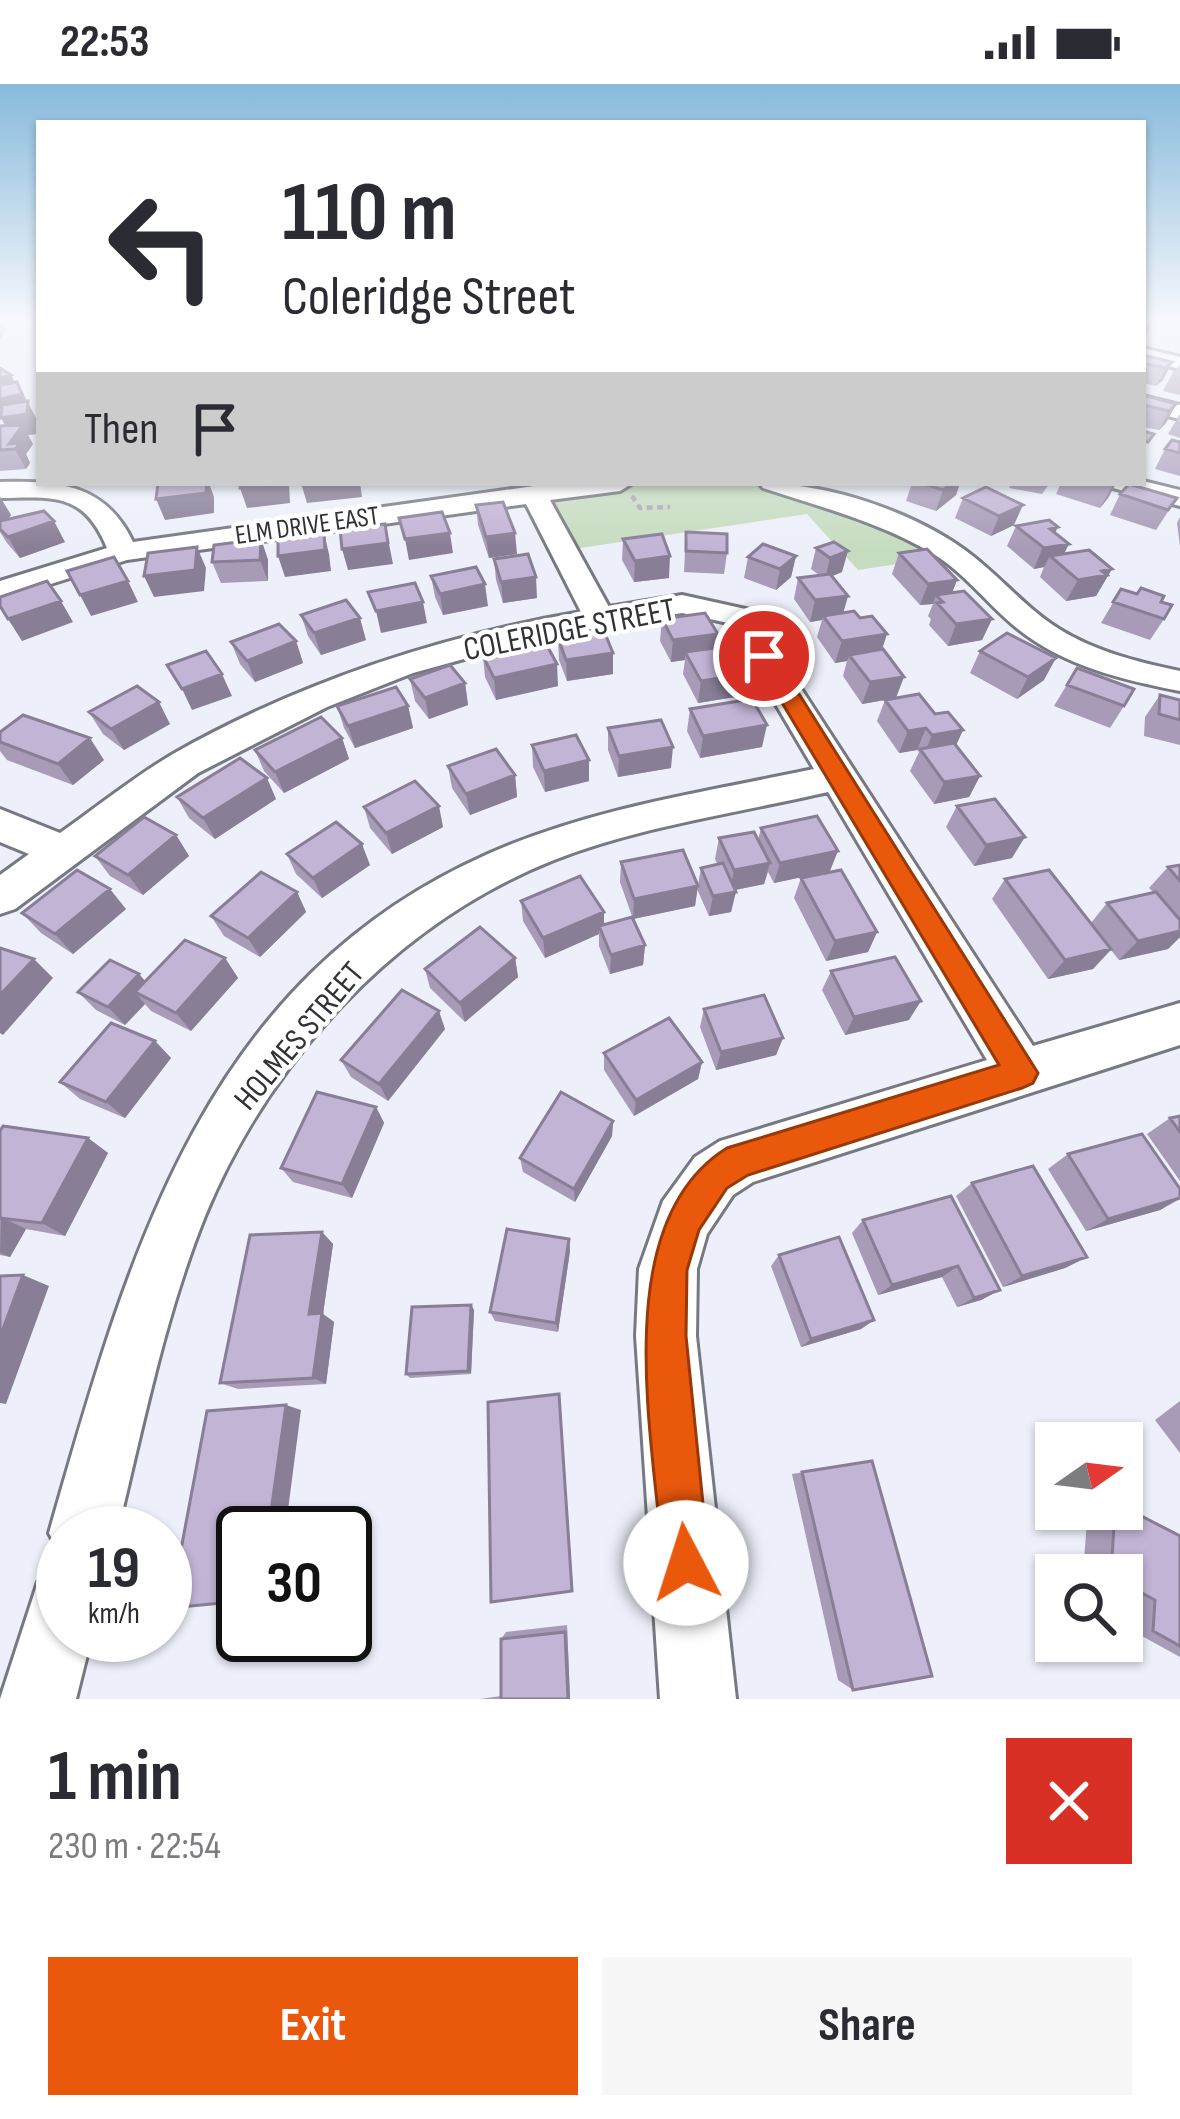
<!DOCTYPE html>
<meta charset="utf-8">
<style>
:root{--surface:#fff;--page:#f7f7f7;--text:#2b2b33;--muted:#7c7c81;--accent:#ea580c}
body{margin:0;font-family:"Sofia Sans Condensed",sans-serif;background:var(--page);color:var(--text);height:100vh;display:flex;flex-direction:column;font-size:45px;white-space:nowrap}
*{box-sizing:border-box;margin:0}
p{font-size:39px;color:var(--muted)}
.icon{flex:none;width:66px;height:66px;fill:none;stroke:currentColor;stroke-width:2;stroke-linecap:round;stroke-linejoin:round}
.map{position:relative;height:1615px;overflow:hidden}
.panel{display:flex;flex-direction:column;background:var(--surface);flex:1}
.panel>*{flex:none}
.hud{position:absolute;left:36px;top:36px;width:1110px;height:366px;border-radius:0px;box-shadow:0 3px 9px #0004;background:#fff;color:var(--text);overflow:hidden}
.needle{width:78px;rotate:76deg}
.buttons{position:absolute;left:1035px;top:1338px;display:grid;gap:24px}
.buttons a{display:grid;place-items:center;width:108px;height:108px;border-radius:0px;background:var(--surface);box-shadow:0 3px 9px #0004;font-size:60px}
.speed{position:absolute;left:36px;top:1422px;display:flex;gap:24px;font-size:60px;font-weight:700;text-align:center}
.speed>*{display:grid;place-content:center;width:156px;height:156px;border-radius:50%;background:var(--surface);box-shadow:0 3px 9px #0004;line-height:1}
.speed small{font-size:30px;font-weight:400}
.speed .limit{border:6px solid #111;border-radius:18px;background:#fff;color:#111}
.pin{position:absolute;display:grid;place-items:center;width:102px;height:102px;color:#fff;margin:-51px;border:6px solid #fff;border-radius:50%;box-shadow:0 3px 12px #0007}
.me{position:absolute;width:132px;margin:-66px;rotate:355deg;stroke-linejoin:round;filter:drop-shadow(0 0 9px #0008)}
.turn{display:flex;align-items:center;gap:42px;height:252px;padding:0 48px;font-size:54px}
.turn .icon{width:156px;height:156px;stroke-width:2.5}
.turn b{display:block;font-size:84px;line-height:102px}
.then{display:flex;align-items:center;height:114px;padding:0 48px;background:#0003;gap:24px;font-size:45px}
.round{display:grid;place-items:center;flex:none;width:126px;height:126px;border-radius:0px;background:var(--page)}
.summary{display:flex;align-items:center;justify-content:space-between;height:204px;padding:0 48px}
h1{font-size:72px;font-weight:700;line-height:90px}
.action{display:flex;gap:24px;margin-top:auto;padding:24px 48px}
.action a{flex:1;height:138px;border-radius:0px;background:var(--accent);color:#fff;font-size:48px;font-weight:700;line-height:138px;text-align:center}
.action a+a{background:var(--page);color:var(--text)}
.status{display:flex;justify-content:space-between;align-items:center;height:84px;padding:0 60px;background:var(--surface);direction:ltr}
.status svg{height:33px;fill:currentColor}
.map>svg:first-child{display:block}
.green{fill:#c6dcc0}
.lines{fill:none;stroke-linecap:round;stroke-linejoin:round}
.minor-casing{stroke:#777982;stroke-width:6}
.path{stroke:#a9aab3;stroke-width:4.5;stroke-dasharray:6 4.5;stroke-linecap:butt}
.minor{fill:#fff;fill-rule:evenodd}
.wall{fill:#a79bb7}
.shaded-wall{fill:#887e95}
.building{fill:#c2b4d5;stroke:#887e95;stroke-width:3}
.route{fill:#ea580c;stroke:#983908;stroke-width:3}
.labels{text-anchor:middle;stroke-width:9;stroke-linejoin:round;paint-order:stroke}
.far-street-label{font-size:27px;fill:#313236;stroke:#fff}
.street-label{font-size:33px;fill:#313236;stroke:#fff}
</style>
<div class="status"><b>22:53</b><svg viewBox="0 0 49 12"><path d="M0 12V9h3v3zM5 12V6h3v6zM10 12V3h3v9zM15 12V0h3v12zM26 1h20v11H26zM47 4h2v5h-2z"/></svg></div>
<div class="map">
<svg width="1180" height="1615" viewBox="0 0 1180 1615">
<rect width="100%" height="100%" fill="#edeffa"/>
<path class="green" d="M633 399 769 400 911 450 951 472 858 486 807 430 567 466 538 411Z"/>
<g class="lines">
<defs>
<path id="minor" d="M1143 264 1180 273V285L1143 276Z
M1143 312 1180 321V335L1143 326Z
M1143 397 1180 406V422L1113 404 1109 399Z
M0 398C58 397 105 399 133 458L534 402 633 399 620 407 550 416 609 523 682 511 750 526 1033 962 1180 919V961L753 1098 733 1111 707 1150 697 1185 696 1252 736 1615H660L636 1252 639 1185 663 1117 695 1073 720 1057 987 976 828 708C737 729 641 742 554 776 395 839 269 977 205 1132 164 1234 143 1343 117 1449H63V1475L49 1449C128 1174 200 898 488 770 591 724 705 708 814 685L728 539 682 529 544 553 413 589 327 623 198 689 15 825 0 830V791L29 770 0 758V725L60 749C97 723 134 693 173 670 298 599 440 552 581 528L526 420 127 476 0 516V497L107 464C84 408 54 413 0 414Z
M759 399C829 399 919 429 974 473 1003 496 1027 525 1059 545 1096 568 1138 578 1180 587V607C1123 596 1064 582 1018 545 989 522 967 491 935 471 883 439 821 423 763 404Z
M63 1487V1551H92L76 1615H0L38 1498Z"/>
</defs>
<use href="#minor" class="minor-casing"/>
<path class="path" d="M632 412 640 424 670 423"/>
<use href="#minor" class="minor"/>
</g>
<path class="wall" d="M1143 271 1172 278 1163 296 1156 302 1143 299Z
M1180 281V311L1163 307 1173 288Z
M15 298H17L37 336V350L28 351 33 360 26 370 30 379 26 385 0 387V342L5 341 2 327Z
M1143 311 1176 320 1166 339 1159 346 1143 343Z
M1180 330V354L1168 350Z
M1180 358V392L1155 385 1165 365Z
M912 399H960L956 411 936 427 906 417Z
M1006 399H1050L1042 410 1009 404 1011 400Z
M1061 399H1116L1108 414 1100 424 1056 410Z
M986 403 1014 441 991 452 955 434 963 414Z
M1120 410 1177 414 1156 446 1110 431Z
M0 413 11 431 7 436 65 458 20 474 7 459 0 448Z
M476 421 517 470 489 474 478 441Z
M1180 433V462L1177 439Z
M1016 442 1055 448 1064 470 1112 485 1096 512 1066 517 1040 493 1044 483 1034 485 1007 462Z
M686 448 727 469 724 490 684 488Z
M261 455 268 476V497L221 499 212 478Z
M623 455 669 494 634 498 622 476Z
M834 458 842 488 832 492 848 512 843 529 882 566 897 614 935 630 963 646 956 661 980 692 969 713 934 720 910 687 919 668 917 666 899 669 877 637 885 616 862 620 843 592 847 577 835 579 817 553 822 536 810 538 794 515 798 494 819 491 811 485 816 464Z
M899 469 957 496 952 508 992 535 982 556 948 562 929 541 931 535 928 532 933 520 920 521 892 490Z
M796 472 791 493 776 506 744 494 748 473Z
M494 475 537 514 503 519 496 496Z
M431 492 488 522 443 531 435 513Z
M1121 505 1161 518 1164 535 1150 556 1101 539Z
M301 531 366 556 321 571 308 552Z
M662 535 718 550 716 564 735 613 698 619 683 590 685 576 671 578 660 557Z
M558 554 613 569V590L567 597 559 576Z
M296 557 303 579 255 598 240 580 231 558Z
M980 567 1044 596 1017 615 970 589Z
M483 572 558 602 496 616 485 593Z
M1077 584 1124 622 1110 644 1054 622Z
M410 595 465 599 468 621 429 635 415 617Z
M1160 611 1180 616V661L1144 652 1145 633Z
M337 622H408L413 644 355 664 344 644Z
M690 625 762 663 700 674 687 647Z
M89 628 170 640 124 666 103 650Z
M608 644 671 684 618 693 608 666Z
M0 648 104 676 73 701 7 676 0 667Z
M342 654 349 675 284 709 264 687 255 666Z
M532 661 589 676V697L545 708 533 683Z
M448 682 515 691 517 713 470 731 452 704Z
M177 713 276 715 215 755 189 734Z
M957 722 1012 774 974 782 946 743Z
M364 723 443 743 392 770 370 744Z
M761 744 830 787 774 799 768 788 764 800 735 806 731 828 709 832 697 805 695 822 633 835 620 798 621 778 698 801 701 784 718 781 715 775 719 754 758 756Z
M176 751 189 772 143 811 110 792 95 772Z
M287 770 370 781 322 814 296 790Z
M1180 781V853L1168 865 1119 876 1111 866 1093 885 1048 895 992 815 1005 795 1091 839 1107 819 1154 809 1149 804 1168 783Z
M801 794 877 848 868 868 826 877 794 814Z
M297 808 306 828 260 873 224 852 211 832Z
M521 817 604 841 645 861 643 881 610 890 599 862V850L545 874 523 837Z
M126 825 73 870 41 849 22 829Z
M225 874 238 894 191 947 151 927 145 920 125 941 96 926 78 908 139 890 145 897Z
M515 874 518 893 465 938 430 904 425 885Z
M831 887 909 936 845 951 822 906Z
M704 925 783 954 776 971 716 986 700 943Z
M445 945 388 1017 351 993 341 976Z
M155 957 171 974 125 1034 80 1015 60 998Z
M604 969 702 978 698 995 634 1032 604 986Z
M376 1023 384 1039 352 1114 293 1098 281 1084Z
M1180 1032V1097L1147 1050 1170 1034Z
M613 1037 612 1052 575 1118 523 1088 520 1074Z
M0 1047 88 1054 108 1069 65 1152 26 1145 10 1173 0 1171Z
M1068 1070 1180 1105V1115L1160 1126 1086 1147 1048 1085Z
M972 1099 1087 1173 1065 1184 1003 1203 956 1112Z
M951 1112 1000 1206 981 1216 957 1223 942 1193 878 1211 852 1149 863 1136Z
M322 1148 333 1160 323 1230 334 1238 326 1300 238 1305 220 1299Z
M569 1155 570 1167 558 1248 495 1237 490 1228Z
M779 1171 874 1236 861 1245 801 1263 771 1182Z
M471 1221 474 1226 471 1290 410 1294 406 1290Z
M1180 1317V1369L1155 1336Z
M872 1377 853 1606 838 1596 792 1390Z
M1088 1425H1122L1180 1452V1573L1122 1541 1124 1511 1122 1510V1491H1088L1083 1488Z
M567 1541 570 1615H480L501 1612V1555L506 1548Z"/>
<path class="shaded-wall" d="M0 239H14L5 241 6 244 0 255Z
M1143 239H1152L1147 250 1143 252Z
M1172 278 1163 296 1156 302 1166 284Z
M11 291 21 310 17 298 37 336V350L28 351 33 360 26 370 30 379 26 385 15 365 9 360 12 354 1 334H5L0 324V294Z
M1176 320 1166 339 1159 346 1169 327Z
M209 399 214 413V429L165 436 156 415Z
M284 399H289L290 419 247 424 240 404Z
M301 399H360L362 413 307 419Z
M952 399H960L956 411 936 427 943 406Z
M1114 399H1116L1108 414 1100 424Z
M0 413 11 431 0 445Z
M1023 421 1014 441 991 452 999 432Z
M54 437 65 458 20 474 8 453Z
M385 440 393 480 348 486 342 465Z
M1058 443 1048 463 1069 460 1059 480 1050 472 1044 483 1034 485 1050 445Z
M324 449 329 470 331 487 285 493 278 472Z
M450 449 453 469 409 476 405 455Z
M515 449 517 470 489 474 486 453Z
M261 455 268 476V497L260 476Z
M197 463 206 484 204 507 154 513 144 492Z
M848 467 842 488 825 495 830 474Z
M670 472 669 494 634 498 635 477Z
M796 472 791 493 776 506 780 485Z
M1112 485 1096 512 1066 517 1078 496 1102 487Z
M536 493 537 514 503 519 501 498Z
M957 496 949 517 936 511 933 520 920 521 928 500Z
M128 497 138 518 91 532 80 511Z
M485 500 488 522 443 531 440 510Z
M848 512 842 533 823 532 822 536 810 538 815 516Z
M61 517 73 538 22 557 8 535Z
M423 518 427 539 381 549 376 527Z
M360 534 366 556 321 571 314 549Z
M992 535 982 556 948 562 956 540Z
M718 550 715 571 685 568V576L671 578 673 556Z
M887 550 880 572 849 571 847 577 835 579 842 557Z
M296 557 303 579 255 598 247 577Z
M613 569V590L567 597 566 576Z
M1056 574 1044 596 1017 615 1028 593Z
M557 580 558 602 496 616 494 594Z
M222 590 232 612 192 626 182 605Z
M739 591 735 613 698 619 701 597Z
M904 593 896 614 862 620 870 598Z
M465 599 468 621 429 635 425 614Z
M159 618 170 640 124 666 111 645Z
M408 622 413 644 355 664 348 642Z
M767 641 762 663 700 674 703 652Z
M926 644 917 666 899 669 908 647Z
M963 646 953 668 924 671 932 651Z
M90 654 104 676 73 701 58 680Z
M342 654 349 675 284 709 275 688Z
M673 663 671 684 618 693 619 672Z
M589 676V697L545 708 544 687Z
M515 691 517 713 470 731 466 710Z
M980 692 969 713 934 720 944 698Z
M267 694 276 715 215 755 203 734Z
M439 722 443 743 392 770 386 749Z
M176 751 189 772 143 811 128 791Z
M1025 753 1012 774 974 782 986 761Z
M362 760 370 781 322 814 313 794Z
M838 767 830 787 774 799 780 779Z
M770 779 764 800 730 807 734 786Z
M698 802 695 822 633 835 634 815Z
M110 805 126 825 73 870 55 850Z
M297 808 306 828 260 873 248 854Z
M736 808 731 828 709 832 713 812Z
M604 828V848L599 842V850L545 874 543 854Z
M1180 847V853L1168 865 1119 876 1138 857Z
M877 848 868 868 826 877 835 857Z
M645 861 643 881 610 890 611 871Z
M1111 865 1093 885 1048 895 1065 876Z
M225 874 238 894 191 947 176 929Z
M515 874 518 893 465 938 460 919Z
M34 875 53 894 3 951 0 949V911Z
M139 890 155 909 135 908 145 920 125 941 108 923Z
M921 917 909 936 845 951 854 933Z
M439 927 445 945 388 1017 379 1000Z
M783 954 776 971 716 986 721 968Z
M155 957 171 974 125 1034 106 1018Z
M702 978 698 995 634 1032 636 1016Z
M376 1023 384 1039 352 1114 342 1100Z
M613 1037 612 1052 575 1118 574 1105Z
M88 1054 108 1069 65 1152 42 1139Z
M1180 1114 1160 1126 1086 1147 1108 1135Z
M1 1133 26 1145 10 1173 0 1169Z
M322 1148 333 1160 323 1230 334 1238 326 1300 313 1294 309 1230Z
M569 1155 570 1167 558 1248 556 1239Z
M1087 1173 1065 1184 1003 1203 1022 1192Z
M958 1182 942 1193 878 1211 892 1201Z
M23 1191 49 1202 6 1320 0 1319V1253Z
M1000 1206 981 1216 957 1223 974 1214Z
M471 1221 474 1226 471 1290 468 1287Z
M874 1236 861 1245 801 1263 811 1255Z
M559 1310 573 1503 572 1507Z
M286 1321 301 1326 285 1449H268Z
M567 1541 570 1615H568Z"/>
<path class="building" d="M1143 271 1172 278 1166 284 1143 279Z
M0 284 11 291 0 294Z
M17 298 22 310 0 315V301Z
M1143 311 1176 320 1169 327 1143 321Z
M28 317 27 330 1 334 2 321Z
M23 341 9 360 20 359 15 365 0 366V342Z
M1143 347 1154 350 1148 358 1143 357Z
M1172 356 1180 358V369L1165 365Z
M158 399H207L206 409 156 415Z
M240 399H284L240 404Z
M921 399H952L943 406Z
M1129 400 1177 414 1168 426 1120 410Z
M986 403 1023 421 999 432 963 414Z
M503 418 515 449 486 453 476 421Z
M44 427 54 437 8 453 0 445V437Z
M442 428 450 449 405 455 399 434Z
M1049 436 1058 443 1050 445 1069 460 1044 464 1016 442Z
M385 440 388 459 342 465 340 445Z
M686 448 727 450V469L686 467Z
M324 449 325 466 278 472V454Z
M662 450 670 472 635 477 623 455Z
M261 455 260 476 212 478 214 461Z
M834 458 848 467 830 474 816 464Z
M763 460 796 472 780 485 748 473Z
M197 463 195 486 144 492 148 469Z
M927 465 957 496 928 500 899 469Z
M1089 466 1112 485 1102 487 1107 491 1078 496 1050 472Z
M528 470 536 493 501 498 494 475Z
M114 473 128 497 80 511 67 487Z
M476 483 485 500 440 510 431 492Z
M830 490 848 512 815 516 798 494Z
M47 497 61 517 8 535 0 522V513Z
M415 499 423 518 376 527 368 508Z
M1141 504 1164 512 1161 518 1172 521 1164 535 1113 518 1121 505 1137 510Z
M964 507 992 535 956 540 937 519 943 518 936 511Z
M346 516 360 534 314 549 301 531Z
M854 527 860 534 872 532 887 550 842 557 823 532Z
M705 529 718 550 673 556 662 535Z
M279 540 296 557 247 577 231 558Z
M604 547 613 569 566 576 558 554Z
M1007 549 1056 574 1028 593 980 567Z
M545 558 557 580 494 594 483 572Z
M722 563 739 591 701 597 685 568Z
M883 565 904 593 870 598 849 571Z
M206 567 222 590 182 605 167 581Z
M450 581 465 599 425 614 410 595Z
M1077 584 1134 605 1124 622 1067 601Z
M137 602 159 618 111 645 89 628Z
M396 603 408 622 348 642 337 622Z
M919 610 935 630 948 628 963 646 932 651 926 644 908 647 885 616Z
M1160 611 1180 616V636L1159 630Z
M752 615 767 641 703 652 690 625Z
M23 631 90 654 58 680 0 658V648Z
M321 633 342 654 275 688 255 666Z
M661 636 673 663 619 672 608 644Z
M576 651 589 676 544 687 532 661Z
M954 659 980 692 944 698 920 665Z
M496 665 515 691 466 710 448 682Z
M240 674 267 694 203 734 177 713Z
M415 697 439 722 386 749 364 723Z
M995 715 1025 753 986 761 957 722Z
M817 732 838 767 780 779 761 744Z
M144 733 176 751 128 791 95 772Z
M336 738 362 760 313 794 287 770Z
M754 748 770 779 734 786 719 754Z
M683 766 698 802 634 815 621 778Z
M723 779 736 808 713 812 701 784Z
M1180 781V797L1168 783Z
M77 786 110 805 55 850 22 829Z
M841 786 877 848 835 857 801 794Z
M1049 786 1111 865 1065 876 1005 795Z
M261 788 297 808 248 854 211 832Z
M580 792 604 828 543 854 521 817Z
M1156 808 1180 836V847L1138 857 1107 819Z
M632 833 645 861 611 871 599 842Z
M480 843 515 874 460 919 425 885Z
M185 856 225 874 176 929 135 908Z
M0 864 34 875 0 911Z
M895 873 921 917 854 933 831 887Z
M110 876 139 890 108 923 78 908Z
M402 906 439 927 379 1000 341 976Z
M764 911 783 954 721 968 704 925Z
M669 934 702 978 636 1016 604 969Z
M111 939 155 957 106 1018 60 998Z
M317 1008 376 1023 342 1100 281 1084Z
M561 1008 613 1037 574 1105 520 1074Z
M1180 1032V1048L1170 1034Z
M3 1042 88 1054 42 1139 0 1134V1047Z
M1142 1050 1180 1105V1114L1108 1135 1068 1070Z
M1033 1082 1087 1173 1022 1192 972 1099Z
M951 1112 1000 1206 974 1214 958 1182 892 1201 863 1136Z
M507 1145 569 1155 556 1239 490 1228Z
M322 1148 309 1230 322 1229 313 1294 220 1299 250 1151Z
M839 1153 874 1236 811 1255 779 1171Z
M23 1191 0 1253V1192Z
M471 1221 468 1287 406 1290 412 1223Z
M559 1310 572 1507 491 1518 488 1318Z
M286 1321 268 1449H243V1517L170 1524 207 1327Z
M872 1377 932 1592 853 1606 802 1388Z
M1122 1422 1180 1452V1562L1153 1547 1155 1516 1122 1498V1491H1111L1115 1425H1122Z
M565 1548 568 1615H501V1555Z"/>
<linearGradient id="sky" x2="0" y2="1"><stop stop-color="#87badb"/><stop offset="0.51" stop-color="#f7f8fd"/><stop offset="1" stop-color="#f7f8fd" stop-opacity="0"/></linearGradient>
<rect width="1180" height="465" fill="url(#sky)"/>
<path class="route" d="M764 566 775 572 1038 989 1033 999 1022 1004 748 1091 727 1104 699 1146 687 1186 686 1252 709 1479 702 1495 686 1502 670 1495 663 1479C654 1357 606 1139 727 1064L999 981 754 572Z"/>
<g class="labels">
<g class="far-street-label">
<text transform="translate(307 441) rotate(-8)" y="9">ELM DRIVE EAST</text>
</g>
<g class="street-label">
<text transform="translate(569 544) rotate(-11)" y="12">COLERIDGE STREET</text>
<text transform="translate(298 951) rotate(-50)" y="12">HOLMES STREET</text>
</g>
</g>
</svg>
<div class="buttons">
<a><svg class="needle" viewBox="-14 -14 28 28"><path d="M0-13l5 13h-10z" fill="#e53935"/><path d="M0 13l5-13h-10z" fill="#7c7c81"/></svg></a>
<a><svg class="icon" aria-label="search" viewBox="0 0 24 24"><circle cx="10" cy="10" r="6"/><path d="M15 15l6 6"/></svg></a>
</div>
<div class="speed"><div>19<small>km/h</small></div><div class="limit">30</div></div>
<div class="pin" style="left:764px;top:572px;background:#d93025"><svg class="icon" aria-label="arrive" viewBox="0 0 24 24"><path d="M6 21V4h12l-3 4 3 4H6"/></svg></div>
<svg class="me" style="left:686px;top:1479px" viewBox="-20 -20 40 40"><circle r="19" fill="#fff"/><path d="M0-13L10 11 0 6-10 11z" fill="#ea580c"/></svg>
<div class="hud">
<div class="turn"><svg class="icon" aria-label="left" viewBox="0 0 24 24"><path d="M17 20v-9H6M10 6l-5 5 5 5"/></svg><div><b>110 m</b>Coleridge Street</div></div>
<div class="then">Then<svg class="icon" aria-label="arrive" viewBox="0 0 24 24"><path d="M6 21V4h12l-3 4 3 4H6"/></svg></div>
</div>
</div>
<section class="panel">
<div class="summary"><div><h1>1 min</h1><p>230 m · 22:54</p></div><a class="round" style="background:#d93025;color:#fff"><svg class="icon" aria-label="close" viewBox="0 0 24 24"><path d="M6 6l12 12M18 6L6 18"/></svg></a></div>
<div class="action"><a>Exit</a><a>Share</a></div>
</section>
